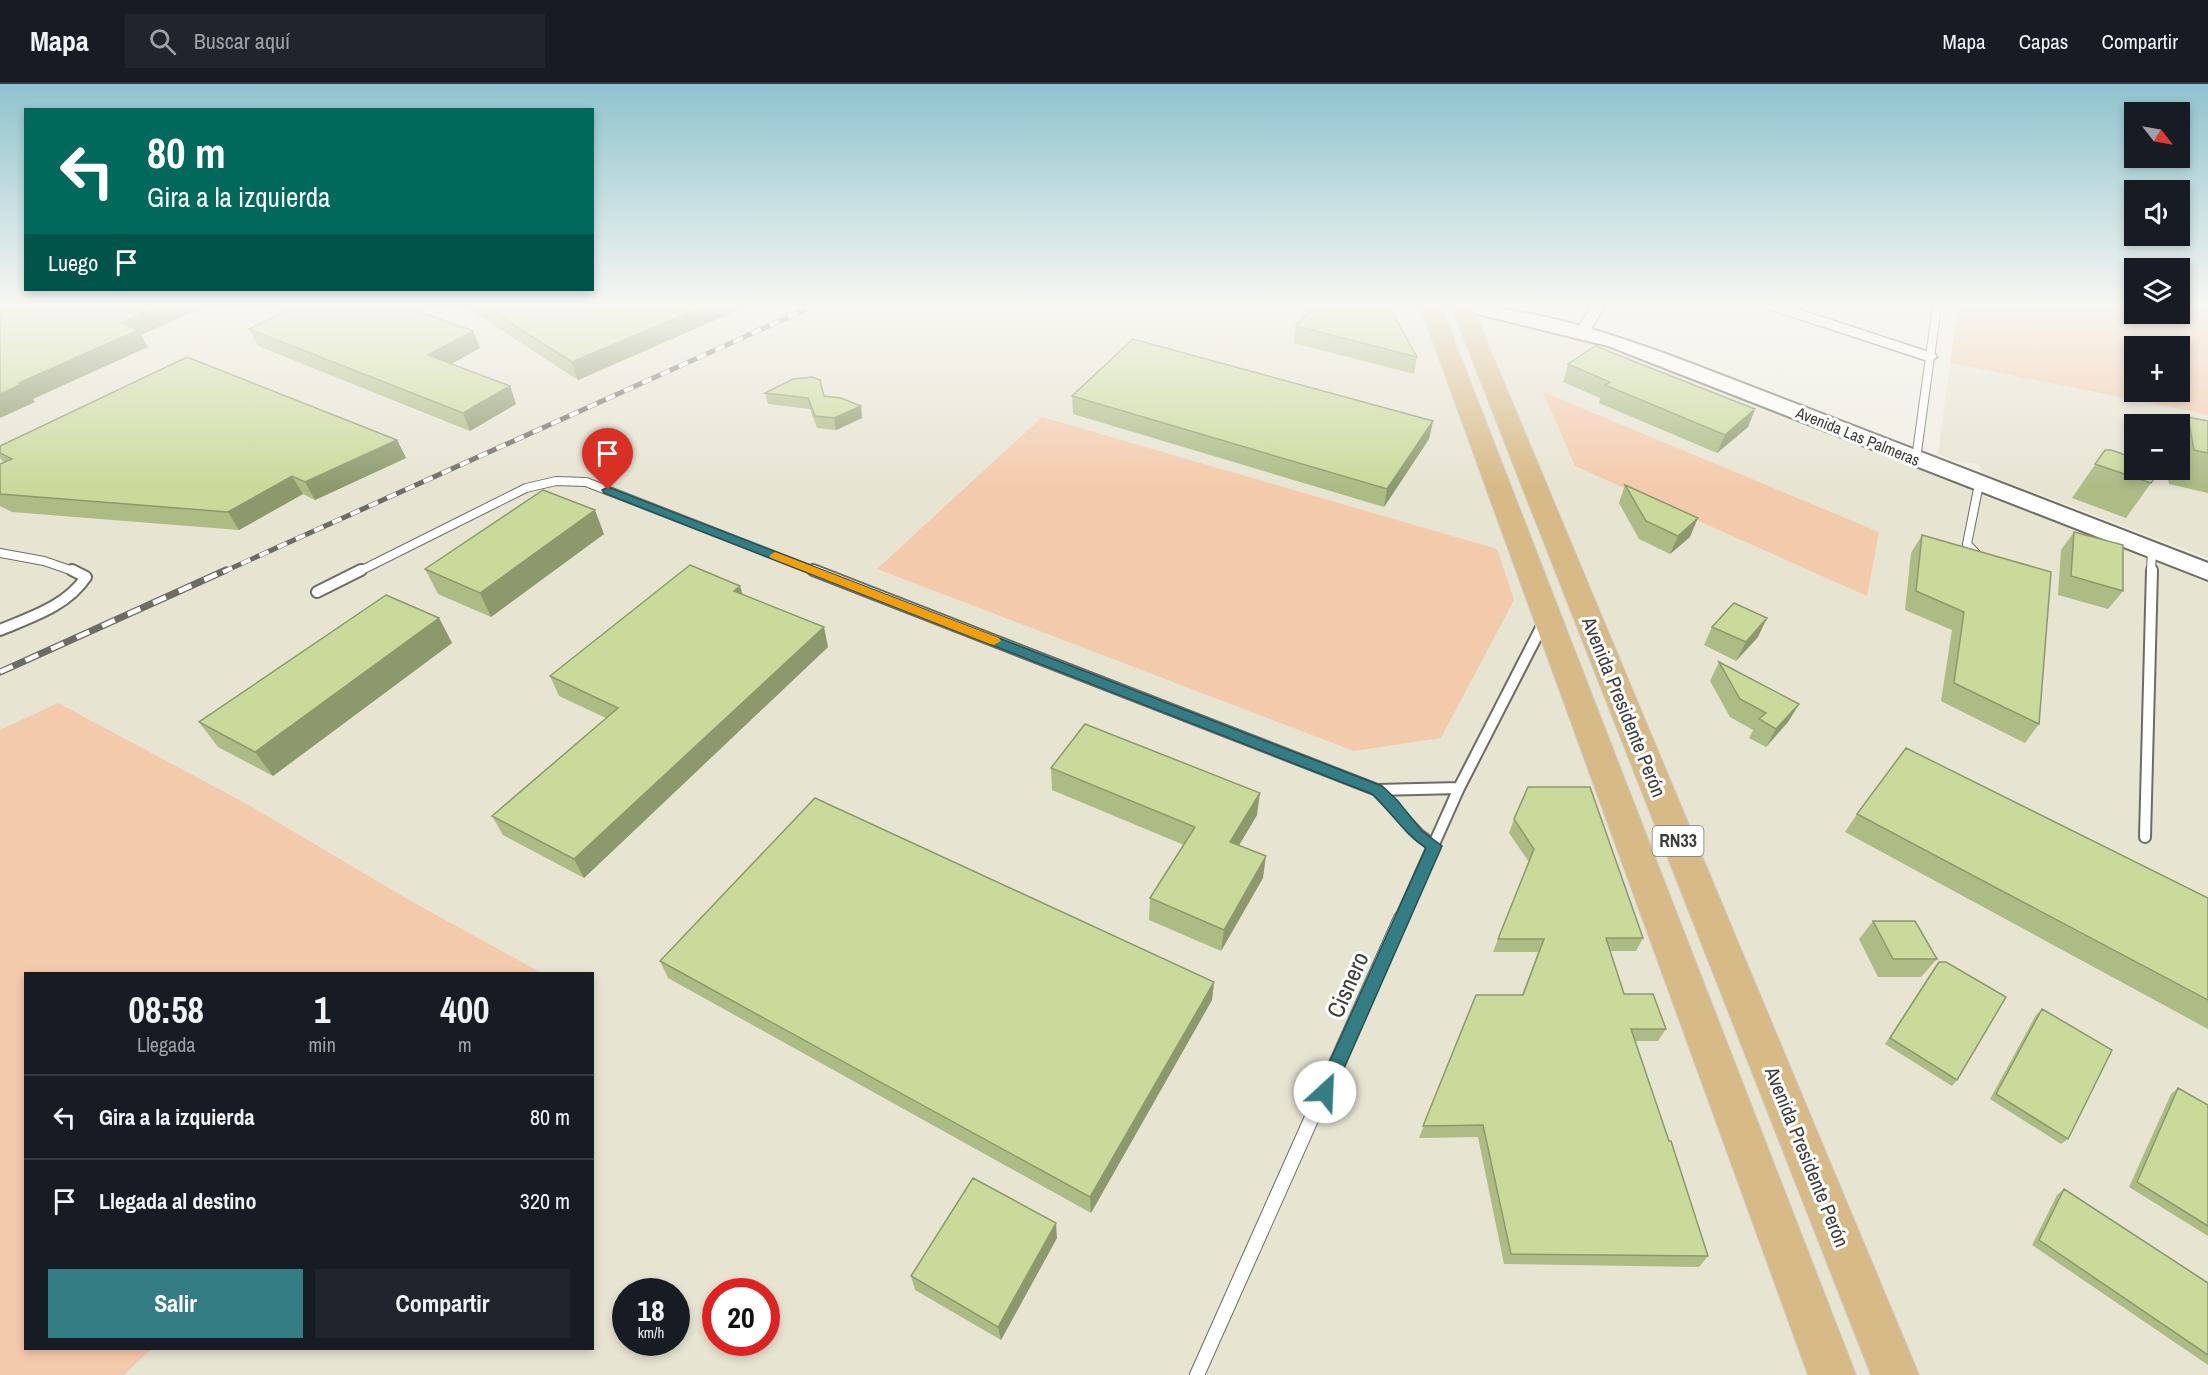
<!DOCTYPE html>
<html lang="es">
<meta charset="utf-8">
<style>
:root{--surface:#171b24;--page:#20242c;--text:#f1f3f6;--muted:#9ea1a6;--line:#363941;--accent:#357d85}
body{margin:0;font-family:"Archivo Narrow",sans-serif;background:var(--page);color:var(--text);height:100vh;display:flex;flex-direction:column;font-size:22px;white-space:nowrap}
*{box-sizing:border-box;margin:0}
p{font-size:20px;color:var(--muted)}
.icon{flex:none;width:33px;height:33px;fill:none;stroke:currentColor;stroke-width:2;stroke-linecap:round;stroke-linejoin:round}
.map{position:relative;flex:1;overflow:hidden}
.side{position:absolute;left:24px;top:888px;width:570px;height:378px;display:flex;flex-direction:column;background:var(--surface);border-radius:0px;box-shadow:0 3px 9px #0003}
.side>*{flex:none}
.top-card{position:absolute;left:24px;top:24px;width:570px;height:183px;border-radius:0px;box-shadow:0 3px 9px #0003;background:#00695c;color:#fff;overflow:hidden}
.needle{width:39px;rotate:121deg}
.fabs{position:absolute;left:2124px;top:18px;display:grid;gap:12px}
.fabs a{display:grid;place-items:center;width:66px;height:66px;border-radius:0px;background:var(--surface);box-shadow:0 3px 9px #0003;font-size:30px}
.speed{position:absolute;left:612px;top:1194px;display:flex;gap:12px;font-size:30px;font-weight:700;text-align:center}
.speed>*{display:grid;place-content:center;width:78px;height:78px;border-radius:50%;background:var(--surface);box-shadow:0 3px 9px #0003;line-height:1}
.speed small{font-size:15px;font-weight:400}
.speed .limit{border:9px solid #d22;background:#fff;color:#111}
.pin{position:absolute;display:grid;place-items:center;width:51px;height:51px;color:#fff;margin:-62px -26px;border-radius:50% 50% 50% 0;rotate:-45deg;box-shadow:0 0 6px #0007}
.pin .icon{rotate:45deg}
.me{position:absolute;width:66px;margin:-33px;rotate:25deg;stroke-linejoin:round;filter:drop-shadow(0 0 4px #0008)}
.turn{display:flex;align-items:center;gap:21px;height:126px;padding:0 24px;font-size:27px}
.turn .icon{width:78px;height:78px;stroke-width:2.5}
.turn b{display:block;font-size:42px;line-height:51px}
.then{display:flex;align-items:center;height:57px;padding:0 24px;background:#0003;gap:12px;font-size:22px}
.eta{display:flex;justify-content:space-evenly;align-items:center;height:102px;text-align:center}
.eta b{font-size:36px;font-weight:800;line-height:42px}
.button{display:flex;gap:12px;margin-top:auto;padding:12px 24px}
.button a{flex:1;height:69px;border-radius:0px;background:var(--accent);color:#fff;font-size:24px;font-weight:800;line-height:69px;text-align:center}
.button a+a{background:var(--page);color:var(--text)}
ul{padding:0;list-style:none}
li{display:flex;align-items:center;gap:18px;height:84px;padding:0 24px;border-top:2px solid var(--line)}
li div{flex:1}
li b{display:block;font-size:22px}
li em{font-style:normal}
header{display:flex;align-items:center;gap:36px;box-sizing:border-box;height:84px;padding:0 30px;background:var(--surface);border-bottom:2px solid var(--line)}
header strong{font-size:28px}
nav{display:flex;gap:33px;margin-inline-start:auto;font-size:21px}
.search{width:420px;height:54px;background:var(--page);display:flex;align-items:center;gap:15px;box-sizing:border-box;padding:0 21px;border-radius:0px;color:var(--muted);font-size:22px}
.map>svg:first-child{display:block}
.built{fill:#e7e4d2;fill-rule:evenodd}
.green{fill:#f4caac;fill-rule:evenodd}
.lines{fill:none;stroke-linecap:round;stroke-linejoin:round}
.service-far2-casing{stroke:#6e6d63;stroke-width:10}
.service-far1-casing{stroke:#6e6d63;stroke-width:14}
.service-casing{stroke:#6e6d63;stroke-width:16}
.minor-casing{stroke:#6e6d63;stroke-width:3}
.secondary-casing{stroke:#6e6d63;stroke-width:4}
.primary-casing{stroke:#cdcdcc;stroke-width:2}
.service-far2{stroke:#fff;stroke-width:8}
.service-far1{stroke:#fff;stroke-width:10}
.service{stroke:#fff;stroke-width:14}
.minor{fill:#fff;fill-rule:evenodd}
.secondary{fill:#fff;fill-rule:evenodd}
.primary{fill:#d8ba87;fill-rule:evenodd}
.rail-far1-casing{stroke:#6c6b65;stroke-width:5}
.rail-casing{stroke:#6c6b65;stroke-width:7}
.rail-far1{stroke:#fff;stroke-width:4;stroke-dasharray:10;stroke-linecap:butt}
.rail{stroke:#fff;stroke-width:4.5;stroke-dasharray:14;stroke-linecap:butt}
.wall{fill:#adbb85}
.shaded-wall{fill:#8d996c}
.building{fill:#c9da9b;stroke:#8d996c;stroke-width:1.5}
.route{fill:#357d85;stroke:#225156;stroke-width:1.5}
.slow{fill:#f59e0b}
.labels{text-anchor:middle;stroke-width:6;stroke-linejoin:round;paint-order:stroke}
.far-street-label{font-size:16px;fill:#3e3d39;stroke:#fff}
.shield{fill:#fff;stroke:#787774;stroke-width:1.5}
.shield-label{font-size:18px;font-weight:bold;fill:#3e3d39}
.street-label{font-size:20px;fill:#3e3d39;stroke:#fff}
.near-street-label{font-size:24px;fill:#3e3d39;stroke:#fff}
</style>
<header>
<strong>Mapa</strong>
<div class="search"><svg class="icon" aria-label="search" viewBox="0 0 24 24"><circle cx="10" cy="10" r="6"/><path d="M15 15l6 6"/></svg>Buscar aquí</div>
<nav><a>Mapa</a><a>Capas</a><a>Compartir</a></nav>
</header>
<div class="map">
<svg width="2208" height="1291" viewBox="0 0 2208 1291">
<rect width="100%" height="100%" fill="#f0eee3"/>
<path class="built" d="M0 222H1469L1615 258 2208 488V1291H0ZM26 890H592V1264H26ZM626 1208H676V1258H626ZM716 1208H766V1258H716Z
M1950 279 2208 331V474L1983 389 1978 380 1955 377 1938 370ZM2134 340H2180V386H2134Z"/>
<path class="green" d="M1958 222H2134V230H2180V222H2208V331L1950 279ZM2134 262H2180V308H2134Z
M1543 308 1879 448 1867 512 1575 382Z
M1042 333 1497 465 1514 516 1441 654 1354 667 877 485Z
M58 619 245 719 416 820 542 889 26 890V1264L151 1265 124 1291H0V646Z"/>
<g class="lines">
<defs>
<path id="service-far2" d="M1916 375 1937 222
M1979 400 1967 460 1982 476
M0 469 44 477 76 488
M358 488 526 404 556 397 586 398 817 488
M2151 488 2152 466"/>
<path id="service-far1" d="M813 486 1377 706 1459 704
M317 508 361 486
M0 546C31 533 67 522 86 493L72 486
M1377 706 1418 750 1434 762
M2145 753 2152 486
M1400 836 1459 704 1544 538"/>
<path id="service" d="M1197 1291 1401 834"/>
<path id="minor" d="M1591 222H1605L1587 252H1577L1575 249Z
M1767 222H1788L1935 270 1937 273 1930 277 1925 276 1769 225Z"/>
<path id="secondary" d="M1460 222C1533 222 1624 254 1693 280L2208 479V496L1608 262 1462 226Z"/>
<path id="primary" d="M1420 222H1441L1856 1291H1808Z
M1451 222H1472L1919 1291H1871Z"/>
</defs>
<use href="#service-far2" class="service-far2-casing"/>
<use href="#service-far1" class="service-far1-casing"/>
<use href="#service" class="service-casing"/>
<use href="#minor" class="minor-casing"/>
<use href="#secondary" class="secondary-casing"/>
<use href="#primary" class="primary-casing"/>
<use href="#service-far2" class="service-far2"/>
<use href="#service-far1" class="service-far1"/>
<use href="#service" class="service"/>
<use href="#minor" class="minor"/>
<use href="#secondary" class="secondary"/>
<use href="#primary" class="primary"/>
<defs>
<path id="rail-far1" d="M223 488 813 222"/>
<path id="rail" d="M0 588 226 486"/>
</defs>
<use href="#rail-far1" class="rail-far1-casing"/>
<use href="#rail" class="rail-casing"/>
<use href="#rail-far1" class="rail-far1"/>
<use href="#rail" class="rail"/>
</g>
<path class="wall" d="M464 222H747L578 296Z
M1296 242 1417 273 1414 290 1294 259Z
M249 245 473 247 480 264 451 280 510 302 516 320 470 347 258 262Z
M1568 280 1755 325 1748 343 1717 369 1599 319 1600 314 1563 298Z
M765 309 824 312 862 334 836 346 817 344 810 325 768 320Z
M1072 312 1433 337 1429 355 1384 423 1073 330Z
M2188 333 2208 337V409L2169 400 2166 386H2180V345Z
M397 356 406 374 315 416 303 410 239 446 12 428 0 422V380L4 379 0 374V362Z
M2105 366 2151 399 2126 434 2072 414Z
M1625 401 1690 453 1670 470 1639 455 1619 419Z
M2074 448 2123 507 2108 525 2058 511 2061 466Z
M604 450 491 533 438 510 425 485Z
M1922 451 2039 640 2025 659 1941 617 1952 546 1905 526 1911 469Z
M743 510 828 563 584 794 503 751 492 732 606 634 559 612 550 592Z
M439 534 452 559 273 692 218 663 199 638Z
M1712 543 1758 553 1736 577 1704 561Z
M1719 578 1799 620 1788 638 1766 663 1749 654 1753 646 1730 633 1710 597Z
M1051 684 1257 731 1239 761 1263 794 1221 867 1149 836 1150 814 1184 761 1052 706Z
M1857 730 2208 814V945L1845 748Z
M1514 735 1643 854 1636 867H1610L1624 910 1666 945 1658 957H1635L1708 1172 1699 1183 1504 1180 1478 1053 1419 1054 1476 911H1522L1538 868H1493L1529 778 1509 749Z
M1873 837 1937 875 1921 893H1878L1859 855Z
M660 877 1214 898 1212 916 1091 1129 668 894Z
M1939 878 1957 996 1952 1002 1885 960 1934 884Z
M2042 925 2068 1055 2061 1060 1990 1015 2036 931Z
M2178 1004 2208 1021V1152L2129 1103 2171 1010Z
M2064 1105 2208 1199V1281L2032 1161 2057 1111Z
M1057 1154 1001 1256 915 1206 911 1192Z"/>
<path class="shaded-wall" d="M158 222H206L141 251 148 263 33 315 35 318 0 334V310L121 239Z
M704 222H747L578 296 572 278Z
M473 247 480 264 435 289 428 271Z
M510 302 516 320 470 347 463 329Z
M861 322 862 334 836 346 834 334Z
M1755 325 1748 343 1717 369 1725 351Z
M1433 337 1429 355 1384 423 1387 405Z
M397 356 406 374 315 416 305 398Z
M292 392 303 410 239 446 228 428Z
M595 426 604 450 491 533 480 509Z
M1698 434 1690 453 1670 470 1678 452Z
M740 502 746 522 734 507Z
M439 534 452 559 273 692 255 668Z
M1767 534 1758 553 1736 577 1746 558Z
M824 543 828 563 584 794 574 775Z
M1799 620 1788 638 1766 663 1776 645Z
M1260 709 1257 731 1228 780 1230 758Z
M1266 772 1263 794 1221 867 1224 846Z
M1214 898 1212 916 1091 1129 1090 1113Z
M1056 1139 1057 1154 1001 1256 998 1243Z"/>
<path class="building" d="M0 222H158L121 239 138 246 19 299 22 300 0 310Z
M298 222H403L473 247 428 271 510 302 463 329 249 245Z
M484 222H704L572 278Z
M1314 222H1389L1417 273 1296 242Z
M1133 255 1433 337 1387 405 1072 312Z
M1595 262 1755 325 1725 351 1605 301 1610 298 1568 280Z
M187 273 397 356 305 398 292 392 228 428 0 410V380L12 375 0 369V362Z
M812 293 820 296 824 312 841 314 861 322 834 334 815 332 808 314 765 309 793 295Z
M2188 333 2208 337V369L2194 366Z
M2105 366H2111L2134 374V386H2160L2151 399 2095 380Z
M1625 401 1698 434 1678 452 1646 437Z
M543 406 595 426 480 509 425 485Z
M2074 448 2123 461V507L2071 492Z
M1922 451 2051 488 2039 640 1954 599 1964 528 1916 507Z
M690 481 740 502 734 507 824 543 574 775 492 732 618 624 550 592Z
M386 511 439 534 255 668 199 638Z
M1734 519 1767 534 1746 558 1712 543Z
M1719 578 1799 620 1776 645 1759 635 1766 629 1740 615Z
M1085 640 1260 709 1230 758 1266 772 1224 846 1150 814 1195 743 1051 684Z
M1906 664 2208 814V916L1857 730Z
M1528 703H1590L1643 854H1606L1624 910H1653L1666 945H1631L1669 1057H1671L1708 1172 1511 1170 1483 1041 1423 1042 1476 911H1523L1544 855H1498L1534 765 1514 735Z
M815 714 1214 898 1090 1113 660 877Z
M1873 837H1915L1937 875H1893Z
M1939 878H1946L2006 913 1957 996 1890 954Z
M2042 925 2112 966 2068 1055 1996 1010Z
M2178 1004 2208 1021V1142L2137 1098Z
M973 1094 1056 1139 998 1243 911 1192Z
M2064 1105 2208 1199V1271L2039 1156Z"/>
<linearGradient id="sky" x2="0" y2="1"><stop stop-color="#8fc3ce"/><stop offset="0.55" stop-color="#f8f7f2"/><stop offset="1" stop-color="#f8f7f2" stop-opacity="0"/></linearGradient>
<rect width="2208" height="403" fill="url(#sky)"/>
<path class="route" d="M608 403 1382 702 1397 716 1422 747 1442 762 1331 1014 1325 1016 1319 1014 1316 1008 1426 764C1404 750 1391 727 1372 710L604 409 602 406Z"/>
<path class="slow" d="M775 468 999 554 1001 557 994 561 990 560 771 474 769 472Z"/>
<g class="labels">
<g class="far-street-label">
<text transform="translate(1858 352) rotate(22)" y="6">Avenida Las Palmeras</text>
</g>
<rect class="shield" x="1652.5" y="742" width="51" height="30" rx="4.5"/>
<g class="shield-label">
<text x="1678" y="763">RN33</text>
</g>
<g class="street-label">
<text transform="translate(1624 623) rotate(68)" y="7">Avenida Presidente Perón</text>
<text transform="translate(1807 1073) rotate(68)" y="7">Avenida Presidente Perón</text>
</g>
<g class="near-street-label">
<text transform="translate(1348 901) rotate(-66)" y="8">Cisnero</text>
</g>
</g>
</svg>
<div class="fabs">
<a><svg class="needle" viewBox="-14 -14 28 28"><path d="M0-13l5 13h-10z" fill="#e53935"/><path d="M0 13l5-13h-10z" fill="#9ea1a6"/></svg></a>
<a><svg class="icon" aria-label="sound" viewBox="0 0 24 24"><path d="M4 9h4l5-4v14l-5-4H4zM17 9q2 3 0 6"/></svg></a>
<a><svg class="icon" aria-label="layers" viewBox="0 0 24 24"><path d="M12 4l9 5-9 5-9-5zM3 14l9 5 9-5"/></svg></a>
<a>+</a>
<a>−</a>
</div>
<div class="speed"><div>18<small>km/h</small></div><div class="limit">20</div></div>
<div class="pin" style="left:608px;top:406px;background:#d93025"><svg class="icon" aria-label="arrive" viewBox="0 0 24 24"><path d="M6 21V4h12l-3 4 3 4H6"/></svg></div>
<svg class="me" style="left:1325px;top:1008px" viewBox="-20 -20 40 40"><circle r="19" fill="#fff"/><path d="M0-13L10 11 0 6-10 11z" fill="#357d85"/></svg>
<div class="top-card">
<div class="turn"><svg class="icon" aria-label="left" viewBox="0 0 24 24"><path d="M17 20v-9H6M10 6l-5 5 5 5"/></svg><div><b>80 m</b>Gira a la izquierda</div></div>
<div class="then">Luego<svg class="icon" aria-label="arrive" viewBox="0 0 24 24"><path d="M6 21V4h12l-3 4 3 4H6"/></svg></div>
</div>
<section class="side">
<div class="eta">
<div><b>08:58</b><p>Llegada</p></div>
<div><b>1</b><p>min</p></div>
<div><b>400</b><p>m</p></div>
</div>
<ul>
<li><svg class="icon" aria-label="left" viewBox="0 0 24 24"><path d="M17 20v-9H6M10 6l-5 5 5 5"/></svg><div><b>Gira a la izquierda</b></div><em>80 m</em></li>
<li><svg class="icon" aria-label="arrive" viewBox="0 0 24 24"><path d="M6 21V4h12l-3 4 3 4H6"/></svg><div><b>Llegada al destino</b></div><em>320 m</em></li>
</ul>
<div class="button"><a>Salir</a><a>Compartir</a></div>
</section>
</div>
